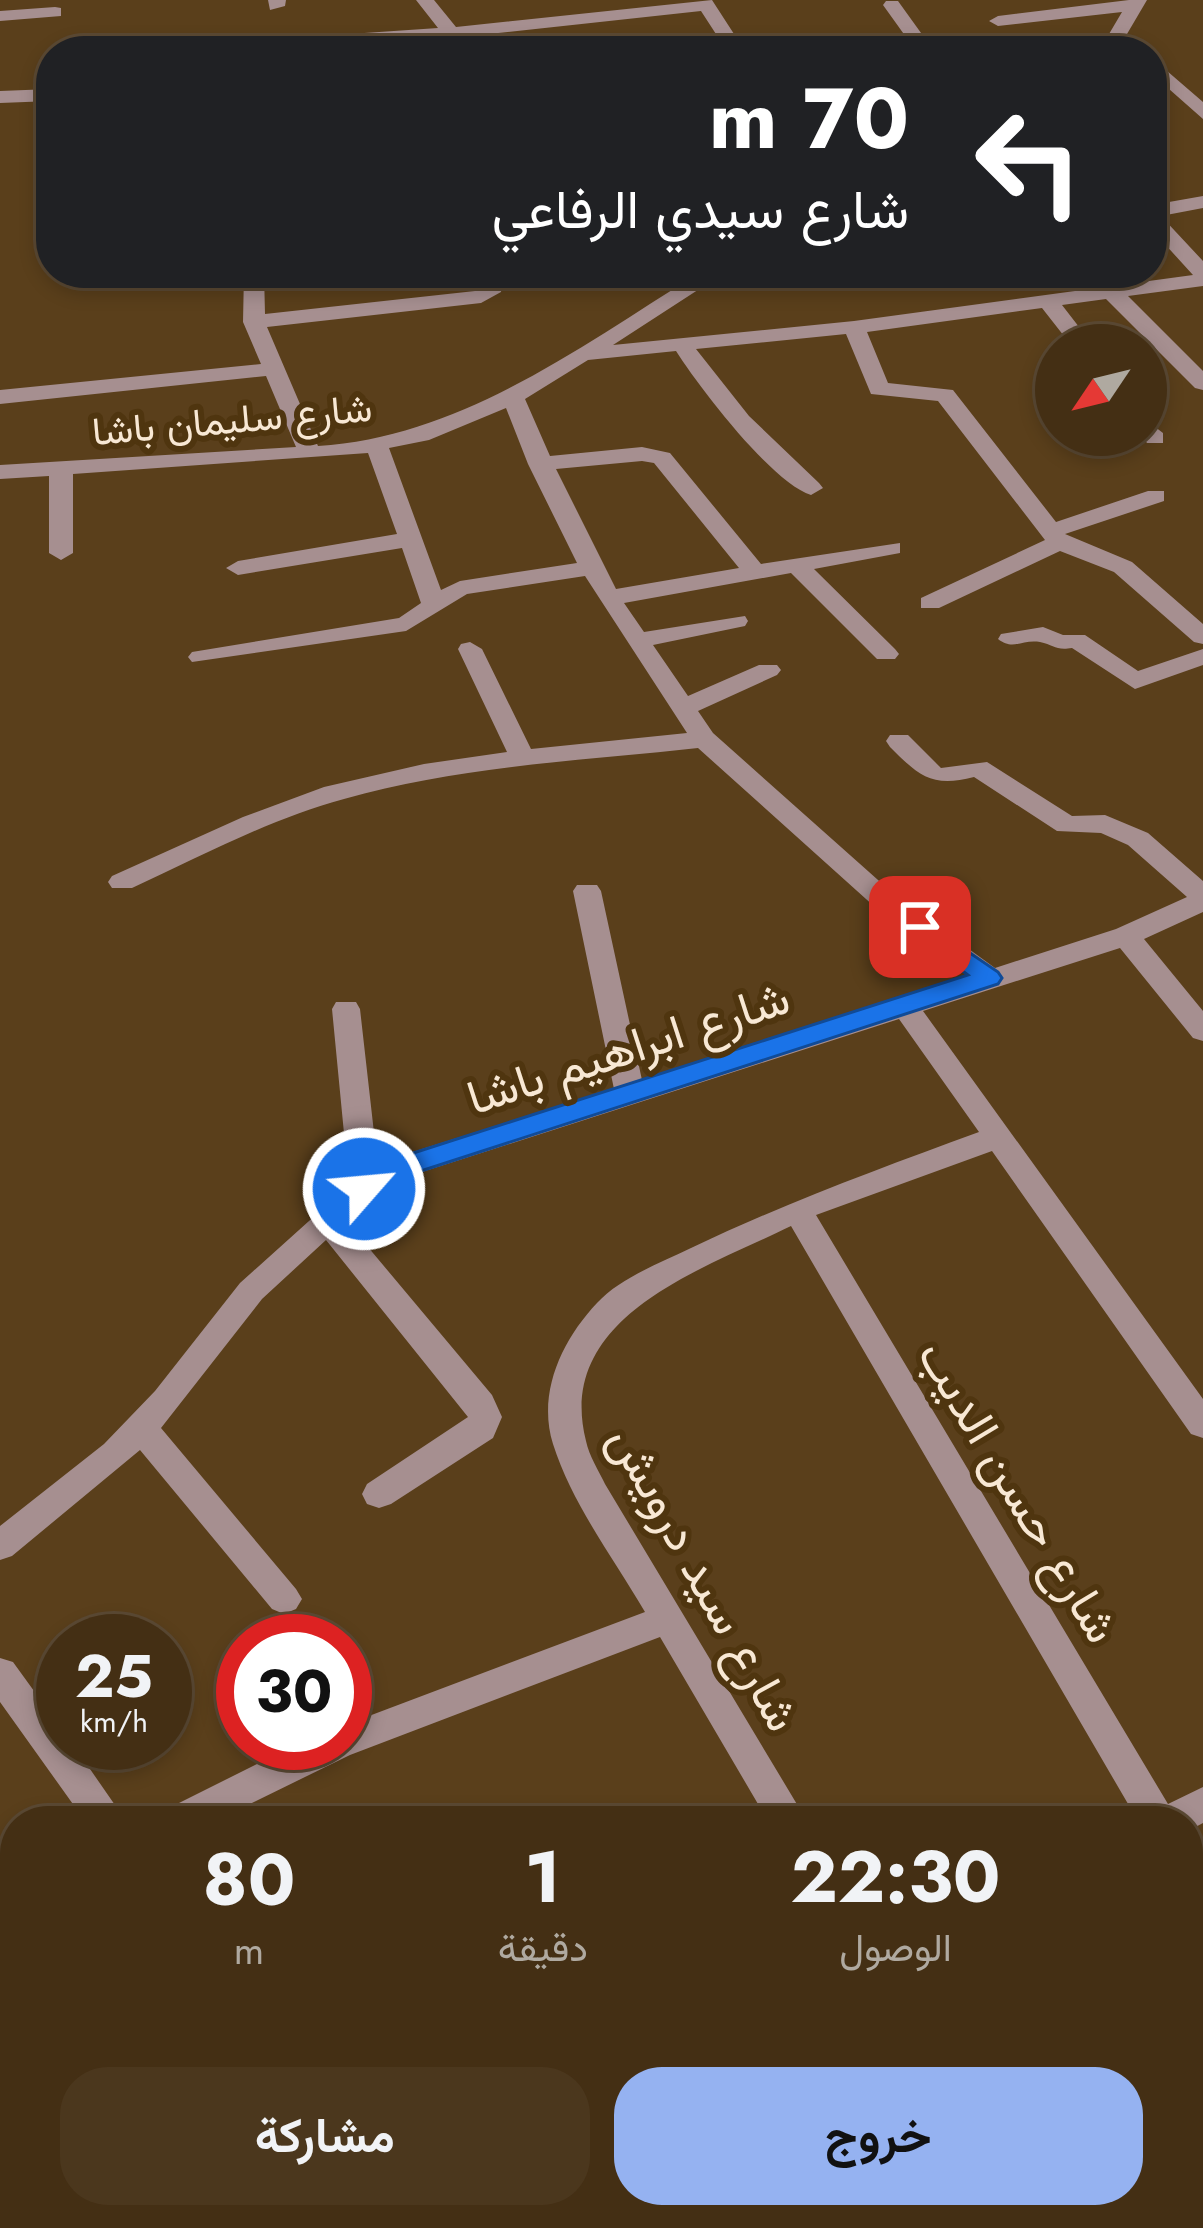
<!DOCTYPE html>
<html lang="ar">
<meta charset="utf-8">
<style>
:root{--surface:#442f14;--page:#4b371d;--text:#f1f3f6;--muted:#afa9a0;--line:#5c4a34;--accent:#95b2f1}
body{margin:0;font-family:Jost,Vazirmatn,sans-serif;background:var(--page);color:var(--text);direction:rtl;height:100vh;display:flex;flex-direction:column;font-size:45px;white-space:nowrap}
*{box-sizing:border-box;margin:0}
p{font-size:39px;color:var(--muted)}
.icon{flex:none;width:66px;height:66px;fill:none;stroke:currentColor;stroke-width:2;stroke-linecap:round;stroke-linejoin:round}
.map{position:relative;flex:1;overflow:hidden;direction:ltr}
.details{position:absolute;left:0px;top:1806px;width:1203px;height:423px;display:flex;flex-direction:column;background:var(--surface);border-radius:48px 48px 0 0;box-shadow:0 6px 18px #0003,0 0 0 3px var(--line);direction:rtl}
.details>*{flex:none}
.banner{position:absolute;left:36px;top:36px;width:1131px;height:252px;border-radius:48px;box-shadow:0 6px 18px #0003,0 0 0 3px var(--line);direction:rtl;background:#202124;color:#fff;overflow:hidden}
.needle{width:78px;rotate:235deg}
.tools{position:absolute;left:1035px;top:324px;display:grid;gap:24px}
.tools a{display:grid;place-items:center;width:132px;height:132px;border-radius:50%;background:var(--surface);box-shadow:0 6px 18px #0003,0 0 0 3px var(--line);font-size:60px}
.speed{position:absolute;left:36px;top:1614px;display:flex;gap:24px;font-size:60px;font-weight:700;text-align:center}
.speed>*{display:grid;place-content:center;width:156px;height:156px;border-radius:50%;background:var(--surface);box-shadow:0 6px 18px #0003,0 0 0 3px var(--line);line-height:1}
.speed small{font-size:30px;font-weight:400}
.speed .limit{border:18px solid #d22;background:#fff;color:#111}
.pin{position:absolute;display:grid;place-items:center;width:102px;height:102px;color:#fff;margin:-51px;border-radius:24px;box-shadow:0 6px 18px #0006}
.me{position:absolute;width:132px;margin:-66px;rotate:63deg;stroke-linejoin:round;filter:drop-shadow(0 0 9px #0008)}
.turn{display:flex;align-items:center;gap:42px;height:252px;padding:0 60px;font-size:54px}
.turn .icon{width:156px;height:156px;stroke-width:2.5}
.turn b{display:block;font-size:84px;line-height:102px}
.eta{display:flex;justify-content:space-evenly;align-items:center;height:204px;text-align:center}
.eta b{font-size:72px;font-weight:700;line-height:84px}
.cta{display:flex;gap:24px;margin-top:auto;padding:24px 60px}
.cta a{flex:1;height:138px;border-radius:48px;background:var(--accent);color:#111;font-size:48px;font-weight:700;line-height:138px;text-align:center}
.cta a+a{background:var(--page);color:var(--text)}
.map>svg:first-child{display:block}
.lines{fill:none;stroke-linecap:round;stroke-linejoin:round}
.minor{fill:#a68f90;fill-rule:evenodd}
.route{fill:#1a73e8;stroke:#114b97;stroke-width:3}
.labels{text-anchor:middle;stroke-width:12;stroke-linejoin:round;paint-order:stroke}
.far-street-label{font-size:39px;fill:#f8e8d4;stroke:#4f350f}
.street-label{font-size:48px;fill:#f8e8d4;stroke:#4f350f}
</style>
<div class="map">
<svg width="1203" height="2228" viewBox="0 0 1203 2228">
<rect width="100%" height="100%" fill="#5a3f1b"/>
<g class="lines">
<path class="minor" d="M268 0H286L285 6 270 10Z
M416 0H434L456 27 712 0 745 51H727L701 11 461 37 463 45 454 51 447 49 443 39 270 51H181L190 45 438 28Z
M1129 0H1147L1117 51H1099L1122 12 998 26 989 21 998 16Z
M886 1H898L934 51H916L883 5Z
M55 7 61 8V16L0 21V11Z
M1152 58 1203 102V119L1152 74Z
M51 89V101L0 103V91Z
M1203 196V208L1161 216 1203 261V286L1128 296 1203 371V390L1195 388 1106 299 1062 305 1093 345H1071L1042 308 867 332 888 383 953 390 1056 522 1148 491H1164V501L1065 534 1132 562 1203 624V644L1194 642 1114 572 1060 551 939 608H921V598L1045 540 938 401 871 394 846 334 696 349 749 416 819 483 823 488 811 495C772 483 699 387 676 351L588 360 525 399 550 456 642 447 670 453 761 564 900 543V553L814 569 895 649 899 654 895 659H877L791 573 624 603 644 632 745 616 748 621 745 626 653 645 688 696 759 665H777L781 670 777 675 698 711 713 733 896 896 995 968 1116 929 1187 897 1128 845 1101 833 1057 831 974 777C932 788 919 776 890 747L886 741 890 735H908L941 768 987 762 1072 816 1105 815 1148 833 1203 881V912L1144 939 1203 1011V1041L1193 1038 1120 948 923 1011 1203 1399V1438L1191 1434 992 1151 816 1215 1168 1804 1203 1787V1823L1188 1831V1821H1138L791 1226C704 1269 554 1316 586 1441 589 1456 599 1471 605 1484L807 1821H768L660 1637 350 1755 215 1821H161L167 1809 299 1743H345V1725L645 1612C614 1559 572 1504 553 1444 537 1393 562 1340 597 1303 620 1278 660 1263 691 1248 785 1203 881 1168 979 1132L899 1019 425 1171 376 1197 347 1222 492 1395 502 1417 493 1438 391 1504 379 1508 367 1504 362 1494 367 1484 468 1417 326 1240 262 1299 161 1428 296 1589 302 1599 296 1609 284 1614 272 1609 140 1450 12 1556 0 1560V1526L104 1444 155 1391 240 1283 349 1185 332 1009 336 1002H356L360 1009 378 1168 403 1155 614 1089 573 891 577 885H597L601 891 642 1080 968 976 876 908 698 748C580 761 459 766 344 799 270 819 201 856 132 888H112L108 882 112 876 243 817 324 787 424 764 507 752 458 649 461 644 470 642 482 649 531 749 687 733 585 576 467 594 406 631 192 662 188 657 192 652 399 618 421 603 402 548 238 575 226 568 238 561 397 534 368 453 73 474V553L61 560 49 553V476L0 479V465L296 447 266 376 0 404V390L261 364 243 322 244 273H264L265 314 475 291 483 286 484 273H504L501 292 481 303 267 327 318 446C462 437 581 346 699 273H724L613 345 854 321 1193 275 1152 230V205ZM506 408 528 464 577 563 460 581 441 590 389 448 429 440ZM642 461 654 463 739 568 616 589 556 469Z
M1146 420 1163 433V443H1147L1141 435H1146Z
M1043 627 1063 635H1085L1138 671 1203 649V665L1135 689 1072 648C1056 651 1054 645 1040 642 1022 639 1013 651 998 639L1001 634Z
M0 1658 13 1662 63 1731V1743H72L126 1821H85L0 1702Z
M1188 1979 1203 1985V2037L1188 2030Z
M203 2214H246L252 2228H209Z
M411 2214H473L467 2228H405Z
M1025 2214H1070L1076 2228H1031Z"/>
</g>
<path class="route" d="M920 919 998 972 1002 978 998 984 424 1170 374 1196H355L350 1189 355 1182 404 1156 968 975 911 933 907 927Z"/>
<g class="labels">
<g class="far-street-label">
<text transform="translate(232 419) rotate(-5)" y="14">شارع سليمان باشا</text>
</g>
<g class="street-label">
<text transform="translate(628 1047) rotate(-18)" y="17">شارع ابراهيم باشا</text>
<text transform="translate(1019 1491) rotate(59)" y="17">شارع حسن الديب</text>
<text transform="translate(705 1578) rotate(61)" y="17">شارع سيد درويش</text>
</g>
</g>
</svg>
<div class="tools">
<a><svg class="needle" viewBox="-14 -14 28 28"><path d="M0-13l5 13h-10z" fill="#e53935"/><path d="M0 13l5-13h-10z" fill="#afa9a0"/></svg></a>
</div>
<div class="speed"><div>25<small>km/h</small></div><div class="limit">30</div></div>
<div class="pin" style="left:920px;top:927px;background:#d93025"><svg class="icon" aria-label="arrive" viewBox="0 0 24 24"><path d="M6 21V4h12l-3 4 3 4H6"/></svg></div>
<svg class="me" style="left:364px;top:1189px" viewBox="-20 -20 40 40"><circle r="17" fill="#1a73e8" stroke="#fff" stroke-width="3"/><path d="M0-11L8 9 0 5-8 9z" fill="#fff"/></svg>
<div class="banner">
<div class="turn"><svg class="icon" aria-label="left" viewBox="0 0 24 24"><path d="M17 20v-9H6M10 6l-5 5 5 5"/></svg><div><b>70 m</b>شارع سيدي الرفاعي</div></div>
</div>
<section class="details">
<div class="eta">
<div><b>22:30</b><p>الوصول</p></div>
<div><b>1</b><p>دقيقة</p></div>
<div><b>80</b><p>m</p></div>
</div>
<div class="cta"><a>خروج</a><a>مشاركة</a></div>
</section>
</div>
